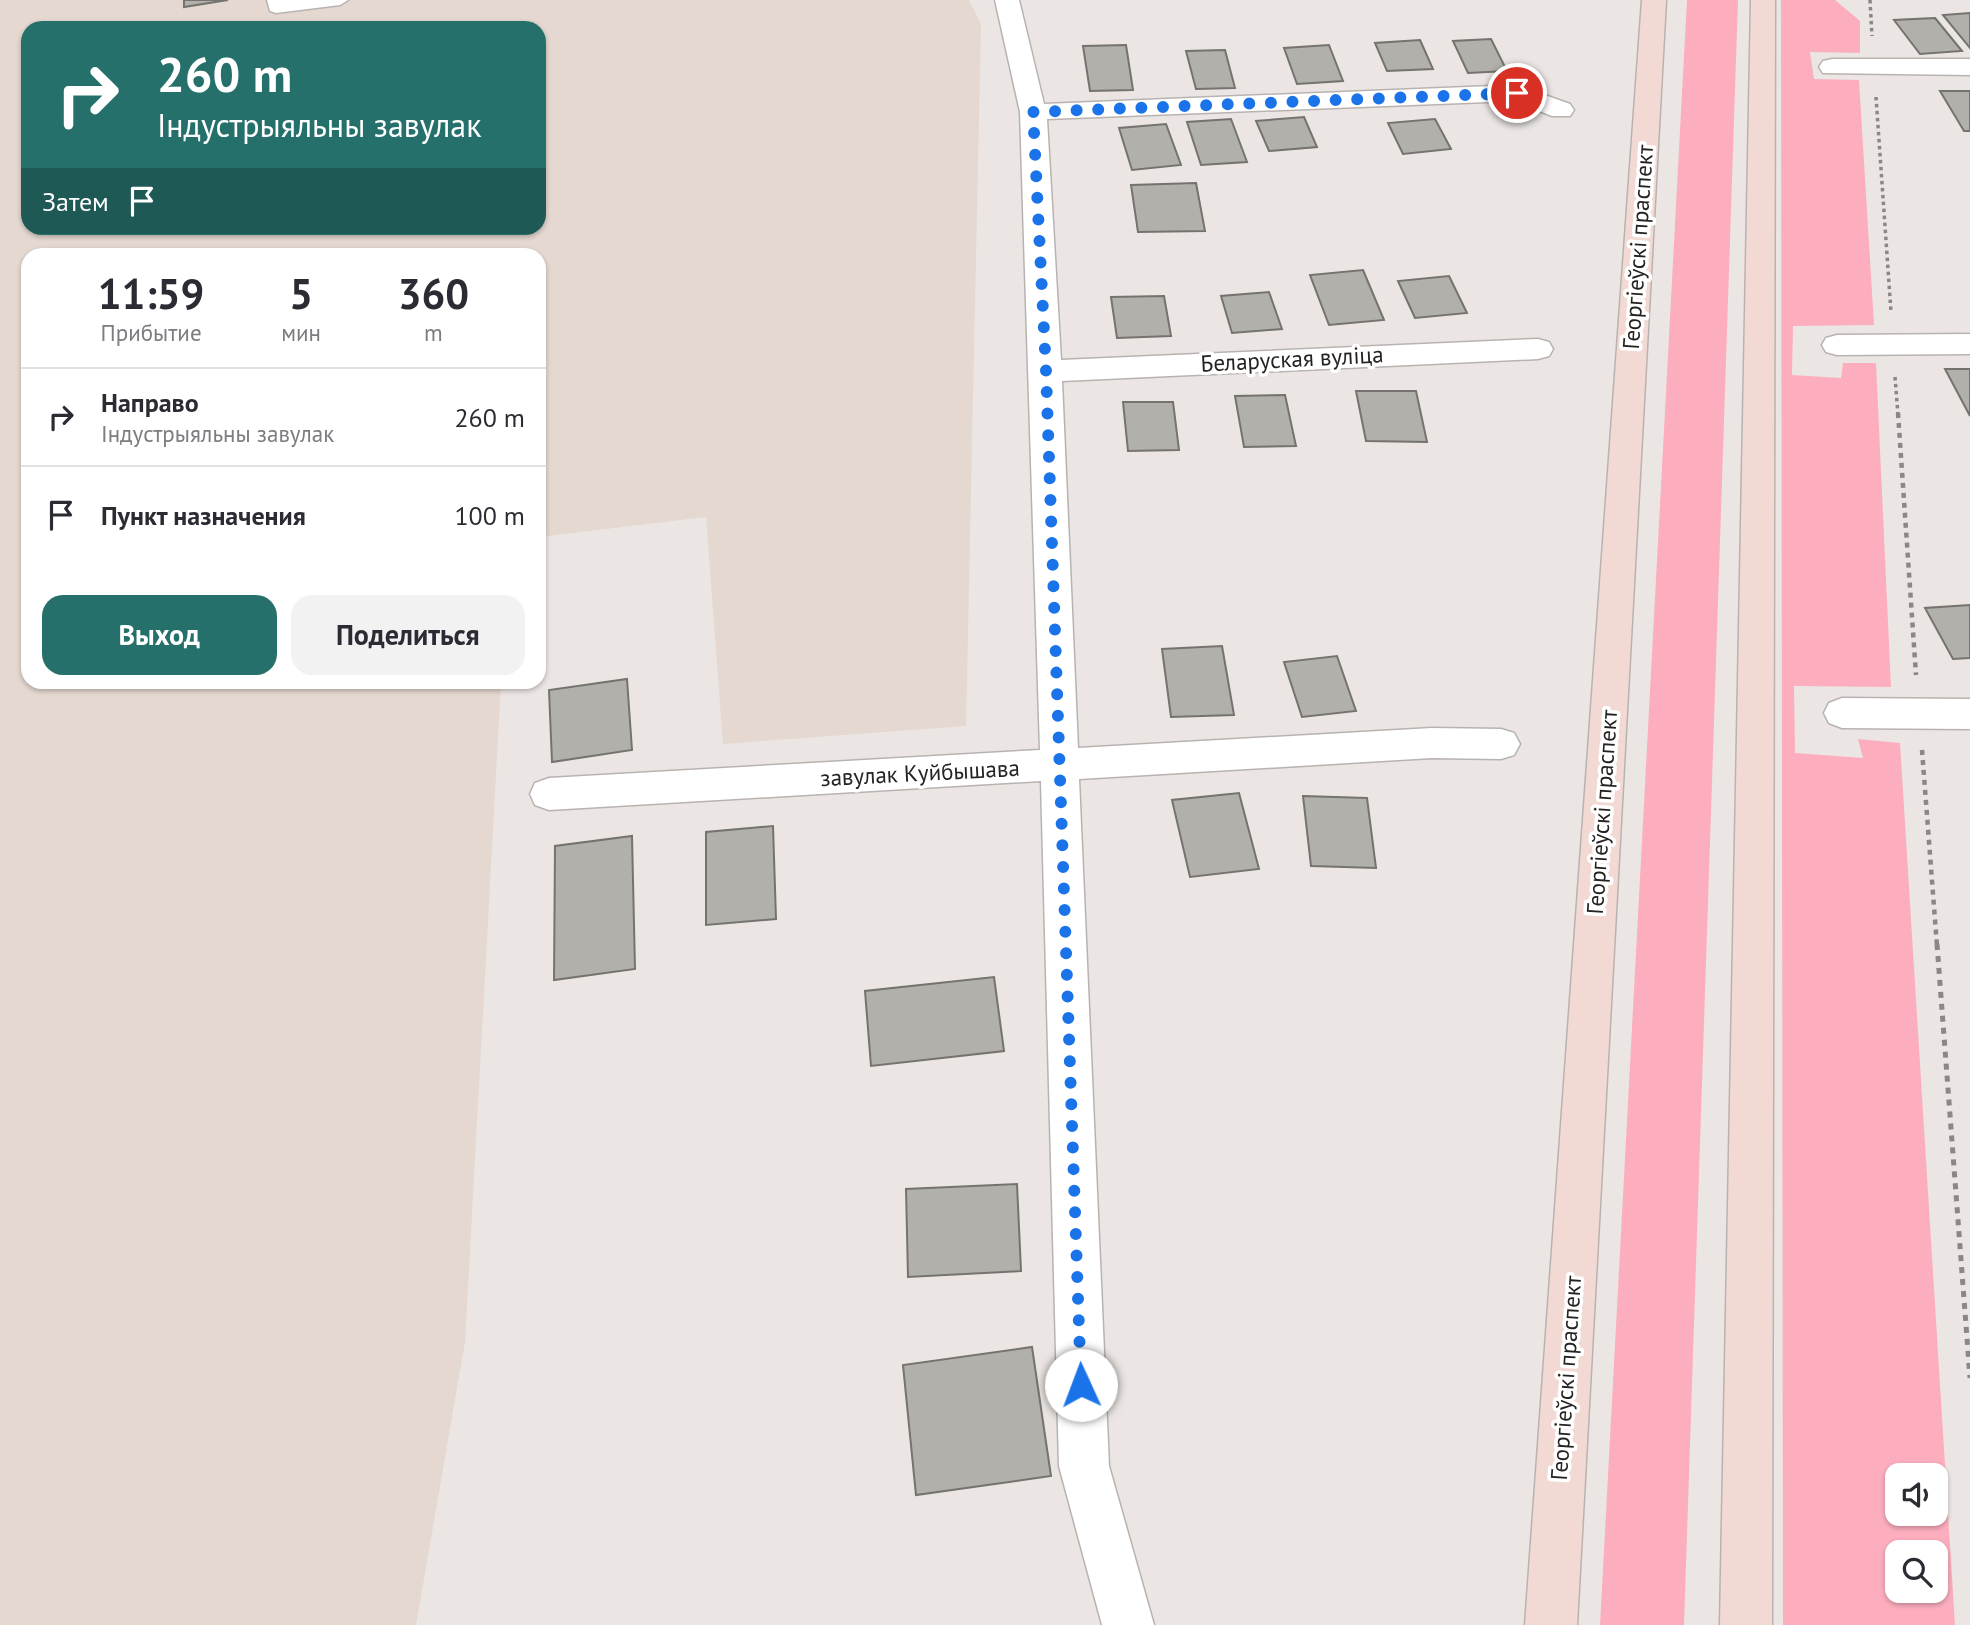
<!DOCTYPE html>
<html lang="ru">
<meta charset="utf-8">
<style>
:root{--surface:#fff;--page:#f2f2f3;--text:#2b2b33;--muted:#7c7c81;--line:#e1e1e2;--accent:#26706b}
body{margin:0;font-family:"PT Sans",sans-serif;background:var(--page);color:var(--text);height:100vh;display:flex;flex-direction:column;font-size:26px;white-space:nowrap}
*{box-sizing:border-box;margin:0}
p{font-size:23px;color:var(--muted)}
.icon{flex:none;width:38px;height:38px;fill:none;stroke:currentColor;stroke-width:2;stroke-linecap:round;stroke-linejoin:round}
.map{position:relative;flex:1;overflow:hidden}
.drawer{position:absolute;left:21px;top:248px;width:525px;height:441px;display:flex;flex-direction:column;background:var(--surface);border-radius:21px;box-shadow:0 2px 5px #0004}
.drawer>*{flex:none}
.banner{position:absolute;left:21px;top:21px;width:525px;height:214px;border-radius:21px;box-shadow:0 2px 5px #0004;background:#26706b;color:#fff;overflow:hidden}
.buttons{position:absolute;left:1885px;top:1463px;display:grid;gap:14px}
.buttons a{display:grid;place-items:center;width:63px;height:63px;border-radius:14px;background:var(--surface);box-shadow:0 2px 5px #0004;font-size:35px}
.pin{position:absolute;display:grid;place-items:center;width:60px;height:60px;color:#fff;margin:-30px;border:4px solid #fff;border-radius:50%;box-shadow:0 2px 7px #0007}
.me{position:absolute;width:77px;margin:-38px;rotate:358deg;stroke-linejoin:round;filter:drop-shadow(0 0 5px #0008)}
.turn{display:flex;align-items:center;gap:24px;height:147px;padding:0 21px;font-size:32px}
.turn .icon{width:91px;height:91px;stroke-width:2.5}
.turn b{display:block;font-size:49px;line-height:60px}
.then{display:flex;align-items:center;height:66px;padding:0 21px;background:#0003;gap:14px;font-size:26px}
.eta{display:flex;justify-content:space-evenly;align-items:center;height:119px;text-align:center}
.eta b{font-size:42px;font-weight:700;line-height:49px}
.primary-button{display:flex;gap:14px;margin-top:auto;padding:14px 21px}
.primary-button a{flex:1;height:80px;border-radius:21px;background:var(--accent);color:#fff;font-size:28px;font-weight:700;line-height:80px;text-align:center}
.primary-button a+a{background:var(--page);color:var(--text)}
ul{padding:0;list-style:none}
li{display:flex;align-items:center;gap:21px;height:98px;padding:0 21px;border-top:2px solid var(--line)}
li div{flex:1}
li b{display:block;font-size:26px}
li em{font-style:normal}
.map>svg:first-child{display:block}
.built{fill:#e4d8d0;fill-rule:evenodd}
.green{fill:#fcaebe;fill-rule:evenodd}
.building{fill:#b2b0ab;stroke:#75736f;stroke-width:2}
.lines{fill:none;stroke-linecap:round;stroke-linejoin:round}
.lane-casing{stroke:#b8b3b0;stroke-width:3}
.street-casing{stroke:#b8b3b0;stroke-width:3}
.secondary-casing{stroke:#b8b3b0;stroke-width:3}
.path-far2{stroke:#8a8785;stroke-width:3.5;stroke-dasharray:3.5 3.5;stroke-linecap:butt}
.path-far1{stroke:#8a8785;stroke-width:4.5;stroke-dasharray:5 5;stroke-linecap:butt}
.path{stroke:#8a8785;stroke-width:5;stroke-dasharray:6 6;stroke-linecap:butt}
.lane{fill:#fff;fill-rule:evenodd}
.street{fill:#fff;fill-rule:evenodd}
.secondary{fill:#f3d9d4;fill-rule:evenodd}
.route{stroke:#1a73e8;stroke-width:12;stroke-dasharray:0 21.6}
.labels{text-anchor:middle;stroke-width:7;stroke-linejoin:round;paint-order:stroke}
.street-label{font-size:23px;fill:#252322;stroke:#fff}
</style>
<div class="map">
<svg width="1970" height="1625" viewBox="0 0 1970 1625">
<rect width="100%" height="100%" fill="#ebe6e3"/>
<path class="built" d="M0 0H969L981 24 966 726 723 744 706 517 539 537V256H28V682L501 683 465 1342 416 1625H0ZM28 28H539V228H28Z"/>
<path class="green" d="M1687 0H1738L1684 1625H1600Z
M1781 0H1835L1860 21V53L1810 52 1814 79 1859 80 1874 325 1793 326 1792 375 1841 378 1843 363H1876L1891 687 1794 686 1795 753 1863 758 1858 739 1900 743 1955 1625H1783ZM1897 1475H1936V1514H1897ZM1897 1552H1936V1591H1897Z"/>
<path class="building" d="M184 0H228L184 7Z
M1970 13V48L1943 15Z
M1935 18 1962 51 1920 54 1894 20Z
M1491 39 1507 71 1468 73 1453 41Z
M1420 40 1433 69 1387 71 1375 43Z
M1126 45 1133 90 1090 91 1083 46Z
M1329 45 1343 81 1297 84 1284 48Z
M1225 50 1235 88 1196 89 1186 51Z
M1940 91H1970V131H1964Z
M1304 117 1317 147 1269 151 1256 121Z
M1231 119 1247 162 1201 165 1187 122Z
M1435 119 1451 149 1403 154 1388 123Z
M1166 124 1181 165 1132 170 1119 128Z
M1196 183 1205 231 1138 232 1131 185Z
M1363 270 1384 320 1329 325 1310 275Z
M1449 276 1467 313 1415 318 1398 281Z
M1269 292 1282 329 1232 333 1221 296Z
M1164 296 1171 336 1117 338 1111 297Z
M1945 369H1970V416Z
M1356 391H1416L1427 442 1366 441Z
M1285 395 1296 446 1244 447 1235 396Z
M1123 402H1173L1179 450 1128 451Z
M1970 605V658L1953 659 1925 608Z
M1222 646 1234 715 1171 717 1162 649Z
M1337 656 1356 711 1302 717 1284 662Z
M627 679 632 750 552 762 549 690Z
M1239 793 1259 869 1190 877 1172 800Z
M1303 796 1367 798 1376 868 1311 866Z
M773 826 776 919 706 925V832Z
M632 836 635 969 554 980 555 846Z
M994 977 1004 1051 871 1066 865 991Z
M1017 1184 1021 1271 908 1277 906 1189Z
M1032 1347 1051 1476 916 1495 903 1365Z"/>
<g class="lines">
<defs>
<path id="lane" d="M267 0H348L340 5 276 13 270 11Z"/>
<path id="street" d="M995 0H1019L1044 104 1517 85 1570 104 1574 110 1570 116H1552L1514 101 1047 119 1061 360 1538 339 1549 342 1553 349 1549 356 1538 359 1062 381 1078 748 1432 728 1501 729 1514 733 1520 744 1514 755 1501 759 1432 758 1079 779 1109 1466 1154 1625H1102L1059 1466 1041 781 549 810 535 805 530 794 535 783 549 778 1040 750 1020 112Z
M1832 59H1970V75L1823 73 1819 67 1823 61Z
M1970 334V354L1837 355 1826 352 1822 345 1826 338 1837 335Z
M1842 698 1970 699V729L1842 728 1829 723 1824 713 1829 703Z"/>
<path id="secondary" d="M1642 0H1666L1577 1625H1525Z
M1751 0H1775L1772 1625H1720Z"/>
</defs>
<use href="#lane" class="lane-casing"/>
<use href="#street" class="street-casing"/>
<use href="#secondary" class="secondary-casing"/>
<path class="path-far2" d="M1870 0 1872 36
M1876 97 1891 312
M1895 377 1898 415"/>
<path class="path-far1" d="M1898 413 1916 675
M1922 750 1937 946"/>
<path class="path" d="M1937 944 1970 1378"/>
<use href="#lane" class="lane"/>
<use href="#street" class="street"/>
<use href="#secondary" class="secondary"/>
</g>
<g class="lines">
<path class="route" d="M1081 1385 1046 371 1033 112 1517 93"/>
</g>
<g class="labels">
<g class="street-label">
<text transform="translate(1638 247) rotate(-86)" y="8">Георгіеўскі праспект</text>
<text transform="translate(1292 359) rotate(-3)" y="8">Беларуская вуліца</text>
<text transform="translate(920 773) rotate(-3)" y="8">завулак Куйбышава</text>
<text transform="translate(1602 812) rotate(-86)" y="8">Георгіеўскі праспект</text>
<text transform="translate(1566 1378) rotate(-86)" y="8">Георгіеўскі праспект</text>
</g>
</g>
</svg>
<div class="buttons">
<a><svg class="icon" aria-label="sound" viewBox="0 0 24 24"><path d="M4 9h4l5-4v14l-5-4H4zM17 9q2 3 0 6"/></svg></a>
<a><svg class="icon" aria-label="search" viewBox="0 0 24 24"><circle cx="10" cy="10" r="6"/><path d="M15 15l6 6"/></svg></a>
</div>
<div class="pin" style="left:1517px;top:93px;background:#d93025"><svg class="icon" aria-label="arrive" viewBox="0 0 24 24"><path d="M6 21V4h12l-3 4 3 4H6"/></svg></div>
<svg class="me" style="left:1081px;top:1385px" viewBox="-20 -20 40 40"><circle r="19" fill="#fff"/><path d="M0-13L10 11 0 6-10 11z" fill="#1a73e8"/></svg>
<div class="banner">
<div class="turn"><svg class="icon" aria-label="right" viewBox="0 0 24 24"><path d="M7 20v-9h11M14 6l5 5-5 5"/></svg><div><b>260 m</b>Індустрыяльны завулак</div></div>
<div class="then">Затем<svg class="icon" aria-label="arrive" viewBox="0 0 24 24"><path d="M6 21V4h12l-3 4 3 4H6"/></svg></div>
</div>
<section class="drawer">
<div class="eta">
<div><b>11:59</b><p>Прибытие</p></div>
<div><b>5</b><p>мин</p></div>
<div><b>360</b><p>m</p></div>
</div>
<ul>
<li><svg class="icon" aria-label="right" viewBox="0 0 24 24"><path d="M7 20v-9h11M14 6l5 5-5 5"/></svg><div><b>Направо</b><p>Індустрыяльны завулак</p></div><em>260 m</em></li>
<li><svg class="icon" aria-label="arrive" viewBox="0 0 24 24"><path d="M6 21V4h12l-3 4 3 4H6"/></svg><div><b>Пункт назначения</b></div><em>100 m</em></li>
</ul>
<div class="primary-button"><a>Выход</a><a>Поделиться</a></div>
</section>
</div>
